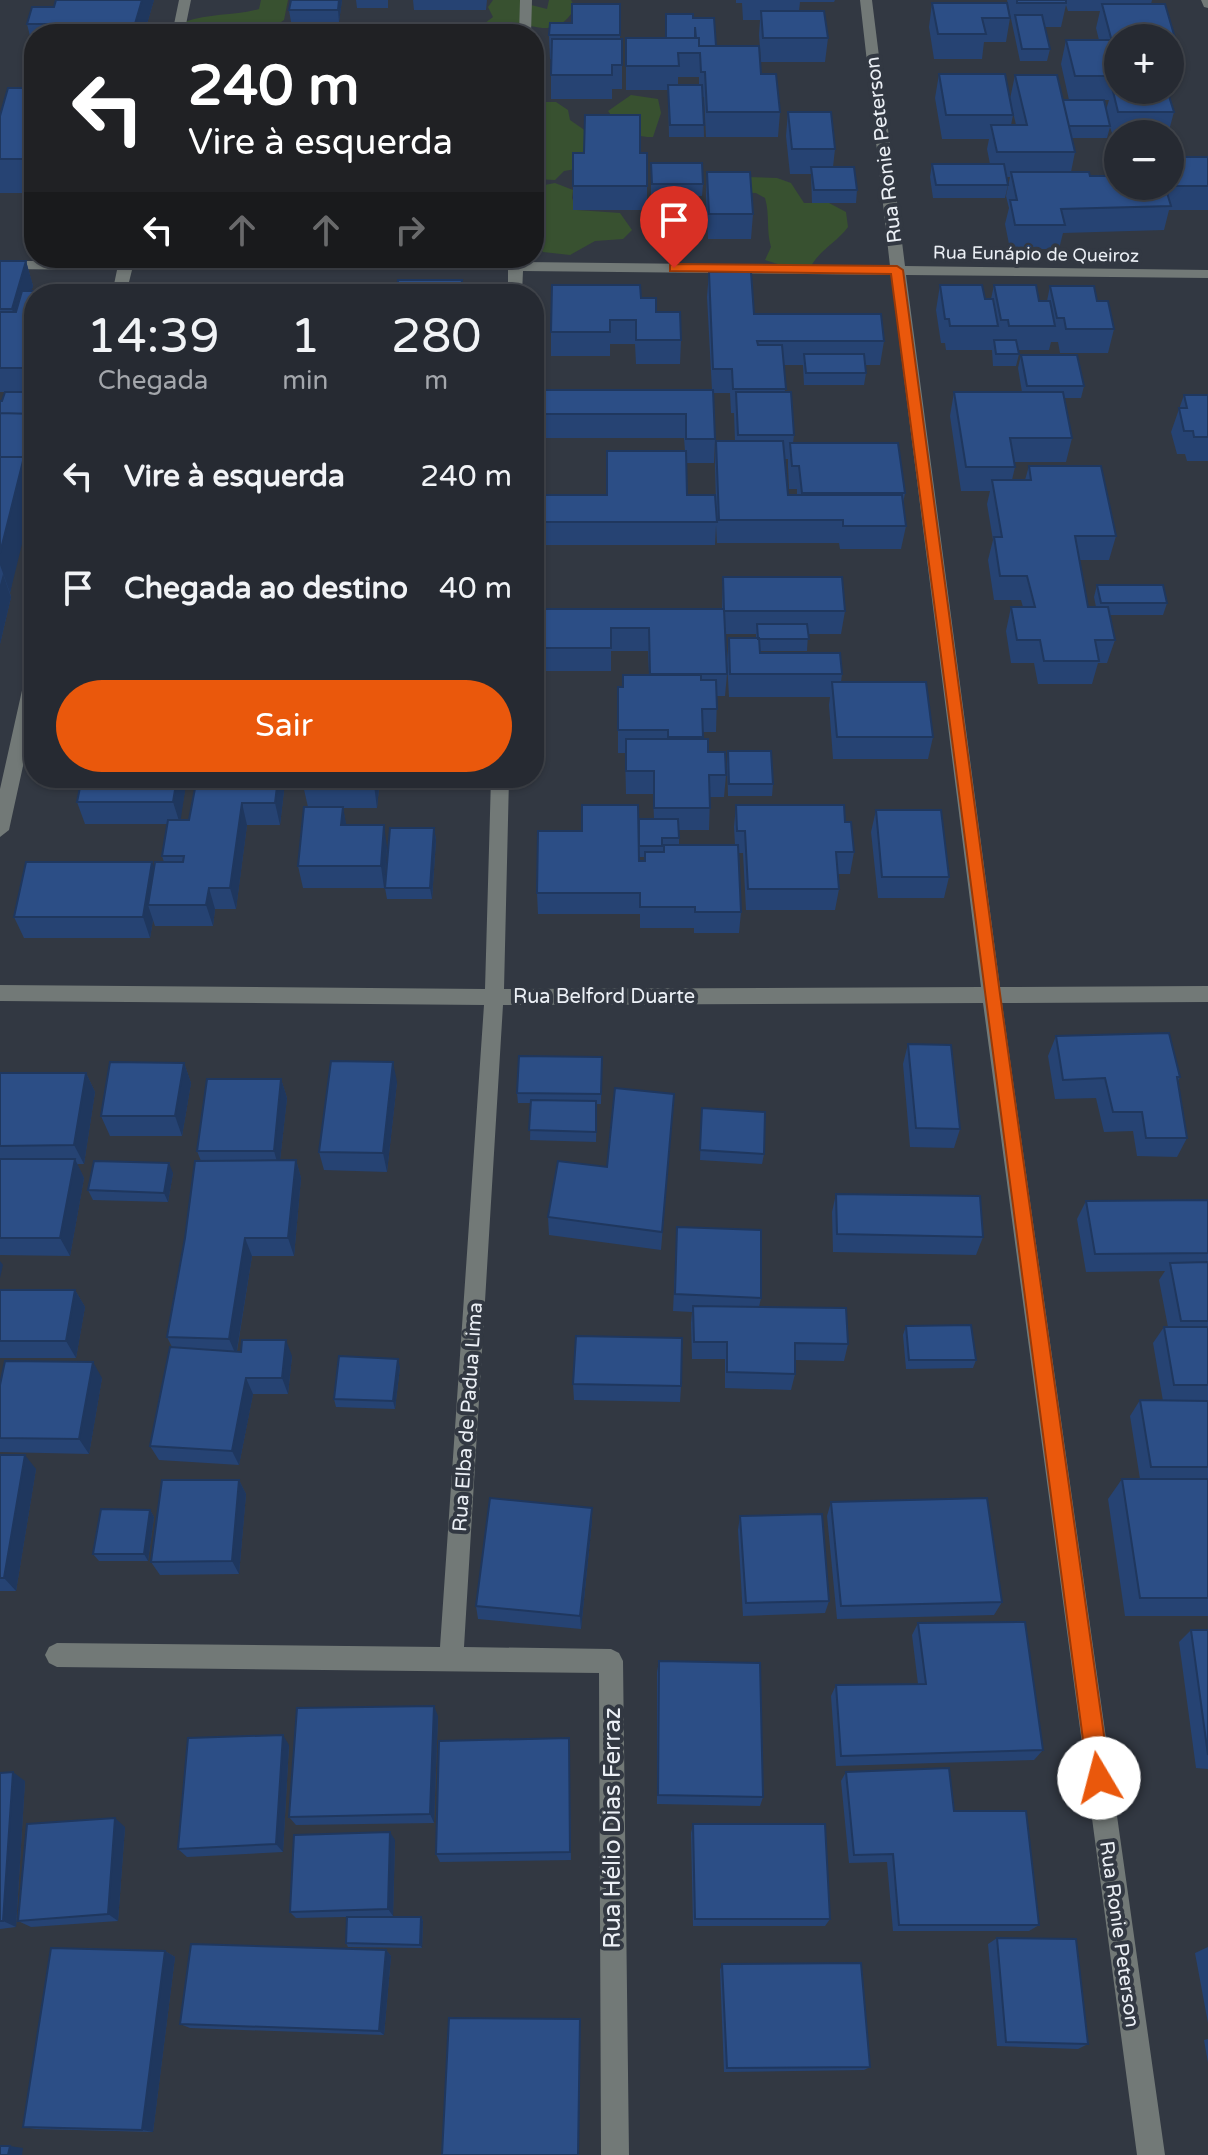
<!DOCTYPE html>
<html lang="pt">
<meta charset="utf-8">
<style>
:root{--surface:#262a32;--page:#2e323a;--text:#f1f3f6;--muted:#a4a7ac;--line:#42464d;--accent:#ea580c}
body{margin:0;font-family:"Varela Round",sans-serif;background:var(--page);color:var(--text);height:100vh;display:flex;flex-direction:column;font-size:30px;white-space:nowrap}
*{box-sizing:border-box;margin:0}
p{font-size:26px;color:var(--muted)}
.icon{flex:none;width:44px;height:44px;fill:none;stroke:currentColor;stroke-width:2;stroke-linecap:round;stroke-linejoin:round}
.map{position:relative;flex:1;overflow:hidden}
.details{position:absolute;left:24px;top:284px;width:520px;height:504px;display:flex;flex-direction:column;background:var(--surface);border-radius:32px;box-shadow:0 2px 6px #0004,0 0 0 2px var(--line)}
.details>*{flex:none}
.top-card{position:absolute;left:24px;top:24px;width:520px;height:244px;border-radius:32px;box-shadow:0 2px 6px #0004,0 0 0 2px var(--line);background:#202124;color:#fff;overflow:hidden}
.tools{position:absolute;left:1104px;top:24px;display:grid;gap:16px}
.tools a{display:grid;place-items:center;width:80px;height:80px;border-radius:50%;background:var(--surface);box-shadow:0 2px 6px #0004,0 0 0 2px var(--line);font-size:40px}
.pin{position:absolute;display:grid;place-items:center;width:68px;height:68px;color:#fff;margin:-82px -34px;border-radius:50% 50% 50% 0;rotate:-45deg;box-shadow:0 0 8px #0007}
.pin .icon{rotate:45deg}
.me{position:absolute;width:88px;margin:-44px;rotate:352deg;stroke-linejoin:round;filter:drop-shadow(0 0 6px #0008)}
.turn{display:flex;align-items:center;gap:28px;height:168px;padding:0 32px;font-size:36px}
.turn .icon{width:104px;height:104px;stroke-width:2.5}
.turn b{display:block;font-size:56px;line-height:68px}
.lanes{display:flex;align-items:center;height:76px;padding:0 32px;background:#0003;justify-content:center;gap:40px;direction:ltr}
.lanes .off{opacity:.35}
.eta{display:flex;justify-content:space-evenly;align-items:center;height:136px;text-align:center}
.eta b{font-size:48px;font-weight:600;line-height:56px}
.primary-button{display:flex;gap:16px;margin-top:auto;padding:16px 32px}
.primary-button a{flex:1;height:92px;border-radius:48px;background:var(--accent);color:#fff;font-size:32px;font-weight:600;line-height:92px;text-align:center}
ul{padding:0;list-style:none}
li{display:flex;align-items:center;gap:24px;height:112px;padding:0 32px}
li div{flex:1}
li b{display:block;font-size:30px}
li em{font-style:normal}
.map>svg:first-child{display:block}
.green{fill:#385130}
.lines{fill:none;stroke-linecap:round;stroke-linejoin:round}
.minor{fill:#727977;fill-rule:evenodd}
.wall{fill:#264373;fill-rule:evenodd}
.shaded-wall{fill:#1f375e}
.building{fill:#2c4e86;stroke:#1f375e;stroke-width:2}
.route{fill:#ea580c;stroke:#983908;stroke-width:2}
.labels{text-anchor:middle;stroke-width:8;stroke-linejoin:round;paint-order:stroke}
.far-street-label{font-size:18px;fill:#ebeff5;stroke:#323842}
.street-label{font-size:20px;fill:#ebeff5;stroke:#323842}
.near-street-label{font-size:24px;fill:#ebeff5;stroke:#323842}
</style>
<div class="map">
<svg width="1208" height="2155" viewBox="0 0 1208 2155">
<rect width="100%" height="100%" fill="#323842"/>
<path class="green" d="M261 0H288L284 20 263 34H188L184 22C210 13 234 16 259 9Z
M493 0H528L531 5 547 9 549 0H571L575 8C555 41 539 23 508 24L512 34H493L481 26 493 17 488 7Z
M631 95 658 99 661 113 653 137C634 138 619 126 608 111Z
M542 102H556L568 110 570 120 593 136 576 169 564 171 555 180 534 179V105Z
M746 177 777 178 791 183 804 203H829L846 212 848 227C836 243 821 249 811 266L790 268 765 260 771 247C766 229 770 215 765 198L756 193 724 192Z
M555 183 573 190 572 198 577 210 620 213 632 230 623 239 595 241 570 255 543 252 534 242V187Z"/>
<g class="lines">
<path class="minor" d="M179 0H191L184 34H172Z
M520 0H532L531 34H519Z
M860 0H872L905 266 1208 270V278L906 275 1000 987 1208 986V1002L1002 1003 1165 2155H1137L983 1003 503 1005 464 1647 611 1649 619 1653 623 1661 629 2155H601L599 1673 57 1667 49 1663 45 1655 49 1647 57 1643 440 1647 484 1005 0 1001V985L485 989 491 778H509L504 989 981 987 891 275 523 271 522 294H508V270H132L126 294H112L117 270 0 269V261H119L120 258H134V261L509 262V258H523V262L890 266Z
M1201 0H1208V8L1204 7Z
M34 671V716L9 830 0 837V789L25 677Z"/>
</g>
<path class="wall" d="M154 0 144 34H34V78L29 60 33 48 27 24 54 7Z
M342 0 339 22H291L289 10Z
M356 0H388V8H357Z
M413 0H487L486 10H414Z
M736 0H835L834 2H800L799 11 828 38 825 62H761L759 35 760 20H743L742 3H736Z
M1007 0H1152L1151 4 1175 38 1170 56V38H1118V90L1174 112 1168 134H1118V136H1113L1110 127 1107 138H1072L1075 152 1071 172 1090 176H1114L1116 167H1118V186L1208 157V210H1169L1164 230 1063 233 1059 249H1010L1005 224 1009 208 1006 196 1010 177H1006L1008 185 1005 198H933L930 177 932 164H990L987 149 989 139H942L935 98 939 74 1013 115 1011 125H1016L1010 99 1015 75 1063 100H1069L1061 64 1066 40H1099L1096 28 1100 11H1068L1066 5 1061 27H1045L1050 49 1047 61H1020ZM1104 100H1109L1106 110Z
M932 3 1010 18 1006 42H984L982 59H934L929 27Z
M620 4V39H622V89H612V99H551V59H550L549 35 572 23Z
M666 14 693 18 716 46 761 74 780 112 778 137H706L704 97H703L704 137H669L668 90H626V38H666ZM678 77H699V85H678Z
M34 88V193H0V116Z
M788 112 835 149 833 167 857 190 856 203H812L811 174H790L786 136Z
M651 163 703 184 702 196H651Z
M707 172 753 214 751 239H708L706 196Z
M573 186H647V210H573Z
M0 261H26L33 286 31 291 34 294V474L10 593 11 597 0 644V401H2L5 392H0V397Z
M709 272 754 314 884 341 880 365H865L866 373 864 385H804L803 365H784L785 392 794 435 793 443 905 493 903 504 906 526 901 549H840L839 543H717L716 525 715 545H539L538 522 607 495 685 451 684 438H543L542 414 712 390 707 297ZM713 393H730L731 413H734L735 441H716L715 465 716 504 687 495 686 463H714L715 439ZM785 459H788V467L789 489H797V495H788Z
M940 285 985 299H991L994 285 1039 301H1047L1050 286 1097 301 1114 329 1108 353H1060L1058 342H1051L1049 350H1018L1019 354 1016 366H993L992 350H946L945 343H941L936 310Z
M641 298 656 312 681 340 680 364H636L635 344H610V356H551V332Z
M1021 355 1084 386 1081 398H1064L1072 438 1066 462H1014L1015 467 1012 480H1025L1029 466 1116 536 1109 560H1080L1088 607H1096L1094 597 1097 585 1167 603 1163 615H1110L1115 640 1107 663H1098L1092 684H1038L1034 663H1011L1006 631 1011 607H1023L1021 600H994L988 560 993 540 987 504 990 491H961L950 416 954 392H1022L1018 368Z
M1184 395H1208V461H1187L1185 454H1177L1171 432Z
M723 577 845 611 841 634H808L807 651H759L760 653 842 674 841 682 933 737 928 759H833L829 705 830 697H729L727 661 729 638H756V634H725L727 674 725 696H717L716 732H703V739L708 752 726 775 724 797H710L709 830H679V845H735L734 827 736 805 845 822 854 852 850 874H838L839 889 835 910H746L743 853H739L741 912 739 933H694V928H640V914H538L537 893 582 831 639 828 654 819 653 794H626L625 753H618V687H623L649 675 648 651H611V671H535L534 634 722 609ZM639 857H645V861H639Z
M728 751 773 784 772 796H728L727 763Z
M187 778 180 820H189L197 778H380L377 808H343L346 825 387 847 384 888H303L298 866 308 807 303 785V782H285L280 825H247L236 909H215L213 926H155L153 920 150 938H24L14 917 154 868 164 862 162 856 167 824H85L77 802Z
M876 810 949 877 944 898H878L871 832Z
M434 828 436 840 432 899H387L385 888Z
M1056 1036 1180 1077 1178 1081 1187 1138 1177 1157 1137 1156 1133 1131 1104 1132 1096 1098 1055 1099 1048 1056Z
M908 1044 960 1129 954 1148 910 1147 903 1064Z
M602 1057 601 1104H597L596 1142 530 1140 531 1103H518L517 1093Z
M184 1063 191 1083 182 1136H110L101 1116Z
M0 1073H86L95 1092 84 1164H77L84 1178 70 1256 0 1255Z
M281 1079 287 1098 280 1160H296L301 1178 294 1256H252L237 1351 292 1356 288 1394H253L239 1465 159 1460 150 1446 172 1347 167 1337 201 1161 197 1151Z
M397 1082 387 1172 324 1170 319 1152Z
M674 1094 661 1250 549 1235 548 1217 607 1167Z
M702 1108 764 1154 762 1164 700 1160Z
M173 1173 168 1202 93 1200 88 1190Z
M836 1194 983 1237 976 1255 833 1252 832 1212Z
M1208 1200V1616H1125L1108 1499 1122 1479H1140L1130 1416 1140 1400 1163 1401 1153 1343 1164 1327H1168L1159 1280 1165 1271 1086 1272 1077 1219 1086 1201Z
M677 1227 761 1298 759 1307 848 1344 844 1361 795 1360V1374L791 1390 725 1388V1359H692L691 1323 692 1312 673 1311Z
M0 1290H75L85 1307 76 1358H0Z
M906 1326 976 1360 973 1368 906 1369 903 1335Z
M400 1367 395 1409 336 1407 334 1399Z
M102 1378 89 1454 0 1452V1385Z
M573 1384 681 1386 680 1402 574 1400Z
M0 1455 36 1469 16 1591H0Z
M239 1480 246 1494 239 1574 160 1575 151 1562Z
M831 1502 1002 1602 994 1615 837 1619 827 1516Z
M592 1508V1521L581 1629 478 1619 476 1606Z
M150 1510 154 1517 148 1561H99L93 1554Z
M740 1516 829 1601 825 1613 743 1616 738 1530Z
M918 1623 1043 1750 1034 1760 836 1766 831 1696 836 1685 918 1684 912 1635Z
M1191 1630H1208V1769L1196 1768 1179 1642Z
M659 1661 763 1797 760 1806 657 1804V1672Z
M438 1716 434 1823 296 1825 289 1817Z
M569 1738 571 1860 440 1862 436 1854Z
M289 1745 283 1852 187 1857 178 1849Z
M846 1772 954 1811 1039 1925 1029 1931H893L887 1862 849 1863 841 1781Z
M0 1773 25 1781 16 1927 0 1929Z
M693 1824 830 1919 825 1926H693L691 1833Z
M125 1827 118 1921 31 1927 18 1921Z
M395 1840 393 1916 296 1918 290 1912Z
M421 1917 423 1921 422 1948 348 1947 346 1943Z
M997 1938 1088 2044 1078 2049 997 2046 988 1944Z
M1208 1947V2023L1195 1953Z
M386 1950 391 1956 384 2035 190 2028 180 2024Z
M165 1951 175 1957 153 2132 36 2129 23 2127Z
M722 1964 870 2067 864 2070 724 2072 720 1970Z
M1208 2039V2063L1204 2040Z"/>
<path class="shaded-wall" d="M142 0H154L144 34H132Z
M339 0H342L339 22 338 10Z
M26 261 33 286 19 333 12 309Z
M34 426V474L32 481 34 488V495L10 593 0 565V553L23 460Z
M3 574 11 597 0 644V585Z
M177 778H187L180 824 173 802Z
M278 778H285V782L280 825 275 803Z
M374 778H380L377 808 374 785Z
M242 803 247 825 236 909 230 888Z
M343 807 347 829 341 825Z
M384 825 387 847 384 888 381 866Z
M434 828 436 840 432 899 430 888Z
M152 862 159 883 148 905 153 920 150 938 143 917Z
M209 888 215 909 213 926 206 905Z
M393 1062 397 1082 387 1172 383 1153Z
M184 1063 191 1083 182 1136 175 1116Z
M86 1073 95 1092 84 1164 74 1145Z
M281 1079 287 1098 279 1169 274 1151Z
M75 1159 84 1178 70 1256 60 1238Z
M296 1160 301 1178 294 1256 288 1238Z
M169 1163 173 1173 168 1202 164 1193Z
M245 1238 252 1256 236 1355 229 1339Z
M0 1261 3 1265 0 1278Z
M75 1290 85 1307 76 1358 66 1341Z
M286 1340 292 1356 288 1394 282 1378Z
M398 1359 400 1367 395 1409 393 1401Z
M93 1362 102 1378 89 1454 79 1439Z
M246 1378 253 1394 239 1465 232 1451Z
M25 1455 36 1469 16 1591 4 1578Z
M239 1480 246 1494 239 1574 232 1561Z
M592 1508V1521L581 1629 580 1616Z
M150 1510 154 1517 148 1561 144 1554Z
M434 1706 438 1716 434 1823 430 1814Z
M283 1735 289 1745 283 1852 276 1844Z
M13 1772 25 1781 16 1927 3 1921Z
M115 1818 125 1827 118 1921 108 1914Z
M390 1832 395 1840 393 1916 388 1909Z
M421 1917 423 1921 422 1948 420 1945Z
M386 1950 391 1956 384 2035 379 2031Z
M165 1951 175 1957 153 2132 142 2130Z
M580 2019 579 2155H578Z
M10 2146 23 2148 22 2155H8Z"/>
<path class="building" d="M56 0H142L132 34H37L39 29H90L91 24H27L32 7H54Z
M291 0H339L338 10H289Z
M1017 0H1066V3H1017Z
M932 3H1007L1010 18H982L986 34H938Z
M572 4H620V35H549L550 23H572Z
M1102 4H1165L1175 38H1111Z
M761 11H824L828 38H763Z
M666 14H693V18H714L716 46H699V38H696L695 27V38H666Z
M1015 15H1042L1050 49H1022Z
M230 26H279L277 34H229Z
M626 38H699V46H759L761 74H776L780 112H707L705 72H701L700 53H678L679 66H626Z
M552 39H622V65H612V75H551Z
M1066 40H1118V76H1075Z
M34 45V60H29Z
M939 74H1005L1013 115H946Z
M1015 75H1057L1075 152H997L991 125H1027Z
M668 85H702L704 125H670Z
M1112 87H1118V90H1167L1174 112H1118Z
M8 88H34V159H0V116Z
M1063 100H1104L1110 126H1069Z
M788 112H831L835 149H792Z
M585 115H640V153H647V186H573V153H584Z
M1170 157H1208V186H1170Z
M651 163H702L703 184H652Z
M932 164H1004L1008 185H936Z
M811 167H854L857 190H814Z
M707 172H750L753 214H709Z
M1011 172H1089L1090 176H1118V186H1165L1171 206 1061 209 1065 225H1015L1010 200H1017Z
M0 261H26L12 309H0Z
M709 272H751L754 314H881L884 341H757L758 345H782L786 389H733L732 369H713Z
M398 280H462L461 294H397Z
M552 285H640L641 298H656V312H680L681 340H636V320H610V332H551Z
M940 285H982L985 299H993L998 326H950L949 319H945Z
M994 285H1036L1039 301H1050L1055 326H1009L1008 320H1001Z
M1050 286H1094L1097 301H1108L1114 329H1066L1064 318H1057Z
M315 290H342V294H314Z
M22 291H73L72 294H34V368H0V312H16Z
M994 340H1016L1019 354H996Z
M804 354H864L866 373H806Z
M1021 355H1077L1084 386H1027Z
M543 390H713L715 439H686V414H542Z
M5 392H34V414L0 413V401H2Z
M736 392H791L794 435H738Z
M954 392H1063L1072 438H1010L1015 467H966Z
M1184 395H1208V437H1194L1193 431H1184L1179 408H1187Z
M0 413 34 414V426L23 459 24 457H0Z
M716 441H783L788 495H902L906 526H843V520H719Z
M790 443H898L905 493H802L799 466H792Z
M607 451H686L687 495H715L717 522H538L539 495H607Z
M0 457H24L0 553Z
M1029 466H1101L1116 536H1075L1088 607H1108L1115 640H1095L1099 661H1044L1040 640H1017L1011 607H1035L1027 576H1000L994 537H1002L992 480H1031Z
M723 577H842L845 611H724Z
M1097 585H1163L1167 603H1101Z
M535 609H724L727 674H650L649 628H611V648H534Z
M757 624H807L809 639H758Z
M729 638H759L760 653H840L842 674H730Z
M623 675H701V680H716L717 709H702L703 737H668V730H618V687H623Z
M832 682H926L933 737H837Z
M626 739H708V752H725L726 775H709L710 808H654V771H626Z
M728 751H771L773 784H729Z
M82 778H177L173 802H77Z
M197 778H278L275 803H242L230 888H209L206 905H148L155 862H183L184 856H162L168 820H189Z
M304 778H374V785H303Z
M582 805H638L639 861H645V852H664V845H738L741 912H695V907H640V893H537L538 831H582Z
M736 805H844L845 822H851L854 852H836L839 889H748L745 831H737Z
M304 807H343L341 825H384L381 866H298Z
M876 810H941L949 877H882Z
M639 819H678L679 838H662V846H639Z
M390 828H434L430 888H385Z
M26 862H152L143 917H14Z
M1169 1033 1180 1077H1177L1187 1138H1146L1142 1112H1113L1105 1078 1063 1080 1056 1036Z
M908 1044 951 1045 960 1129 916 1128Z
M519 1056 602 1057 601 1094 517 1093Z
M331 1061 393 1062 383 1153 319 1152Z
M110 1062 184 1063 175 1116H101Z
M0 1073H86L74 1145 0 1146Z
M207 1079H281L274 1151H197Z
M615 1088 674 1094 662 1232 548 1217 558 1161 607 1167Z
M531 1100 596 1101V1132L529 1130Z
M702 1108 765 1112 764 1154 700 1150Z
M0 1159H75L60 1238H0Z
M296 1160 288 1238H245L229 1339 167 1337 185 1238 195 1161Z
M94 1161 169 1163 164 1193 88 1190Z
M836 1194 980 1196 983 1237 837 1234Z
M1208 1200V1253L1095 1254 1086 1201Z
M677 1227 761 1230V1298L675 1294Z
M1208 1262V1321H1181L1170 1263Z
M0 1290H75L66 1341H0Z
M693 1306 846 1308 848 1344 795 1343V1374L727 1372V1342H694Z
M971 1325 976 1360H909L906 1326Z
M1164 1327H1208V1385H1174Z
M576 1336 682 1338 681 1386 573 1384Z
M242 1340H286L282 1378H246L232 1451 150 1446 170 1347 241 1352Z
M339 1356 398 1359 393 1401 334 1399Z
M5 1361 93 1362 79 1439 0 1438V1385Z
M1140 1400 1208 1401V1467H1151Z
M0 1455H25L4 1578H0Z
M1122 1479H1208V1598H1140Z
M162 1480H239L232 1561 151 1562Z
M490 1498 592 1508 580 1616 476 1606Z
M987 1498 1002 1602 841 1606 831 1502Z
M101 1509 150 1510 144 1554H93Z
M822 1514 829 1601 746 1603 740 1516Z
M1025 1622 1043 1750 841 1756 836 1685 926 1684 918 1623Z
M1191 1630H1208V1755Z
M659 1661 760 1663 763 1797 658 1795Z
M434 1706 430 1814 289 1817 297 1708Z
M283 1735 276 1844 178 1849 188 1738Z
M569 1738 570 1852 436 1854 439 1741Z
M949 1768 954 1811H1026L1039 1925H899L893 1854 854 1855 846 1772Z
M13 1772 3 1921H0V1773Z
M115 1818 108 1914 18 1921 27 1824Z
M693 1824H825L830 1919H695Z
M390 1832 388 1909 290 1912 294 1835Z
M347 1917H421L420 1945 346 1943Z
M997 1938 1076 1939 1088 2044 1006 2042Z
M191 1944 386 1950 379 2031 180 2024Z
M51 1948 165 1951 142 2130 23 2127Z
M861 1963 870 2067 727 2068 722 1964Z
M449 2018 580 2019 578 2155H442Z
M0 2146H10L8 2155H0Z"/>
<path class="route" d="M674 264 897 266 903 270 1000 994 1110 1778 1107 1786 1099 1790 1091 1786 1088 1778 891 274 670 271V265Z"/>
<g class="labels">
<g class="far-street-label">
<text transform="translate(1036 254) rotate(1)" y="6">Rua Eunápio de Queiroz</text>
</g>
<g class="street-label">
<text transform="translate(883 150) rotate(-97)" y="7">Rua Ronie Peterson</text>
<text x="604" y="1003">Rua Belford Duarte</text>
<text transform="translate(467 1417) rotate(-86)" y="7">Rua Elba de Padua Lima</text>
<text transform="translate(1120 1934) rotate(82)" y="7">Rua Ronie Peterson</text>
</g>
<g class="near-street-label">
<text transform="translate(612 1828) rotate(-90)" y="8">Rua Hélio Dias Ferraz</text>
</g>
</g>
</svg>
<div class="tools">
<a>+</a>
<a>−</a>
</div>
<div class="pin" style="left:674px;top:268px;background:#d93025"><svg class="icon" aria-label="arrive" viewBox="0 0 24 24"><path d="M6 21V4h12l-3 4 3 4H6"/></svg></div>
<svg class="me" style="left:1099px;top:1778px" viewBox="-20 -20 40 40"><circle r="19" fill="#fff"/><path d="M0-13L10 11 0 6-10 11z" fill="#ea580c"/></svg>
<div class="top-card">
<div class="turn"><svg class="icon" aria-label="left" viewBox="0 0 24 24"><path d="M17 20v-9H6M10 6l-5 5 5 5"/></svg><div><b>240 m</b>Vire à esquerda</div></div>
<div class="lanes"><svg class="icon" aria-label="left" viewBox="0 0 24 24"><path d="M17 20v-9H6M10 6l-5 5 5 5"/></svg><svg class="icon off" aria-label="ahead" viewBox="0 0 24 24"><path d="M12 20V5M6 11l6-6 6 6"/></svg><svg class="icon off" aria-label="ahead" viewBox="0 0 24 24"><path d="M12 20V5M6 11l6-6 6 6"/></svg><svg class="icon off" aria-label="right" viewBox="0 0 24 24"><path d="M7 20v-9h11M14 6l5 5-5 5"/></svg></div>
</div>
<section class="details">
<div class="eta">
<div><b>14:39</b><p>Chegada</p></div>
<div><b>1</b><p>min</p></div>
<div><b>280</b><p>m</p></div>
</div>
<ul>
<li><svg class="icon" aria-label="left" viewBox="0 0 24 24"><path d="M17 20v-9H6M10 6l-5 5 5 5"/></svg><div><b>Vire à esquerda</b></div><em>240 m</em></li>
<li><svg class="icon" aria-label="arrive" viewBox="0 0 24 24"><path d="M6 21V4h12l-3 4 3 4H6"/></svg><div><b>Chegada ao destino</b></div><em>40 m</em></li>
</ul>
<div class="primary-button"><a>Sair</a></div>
</section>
</div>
